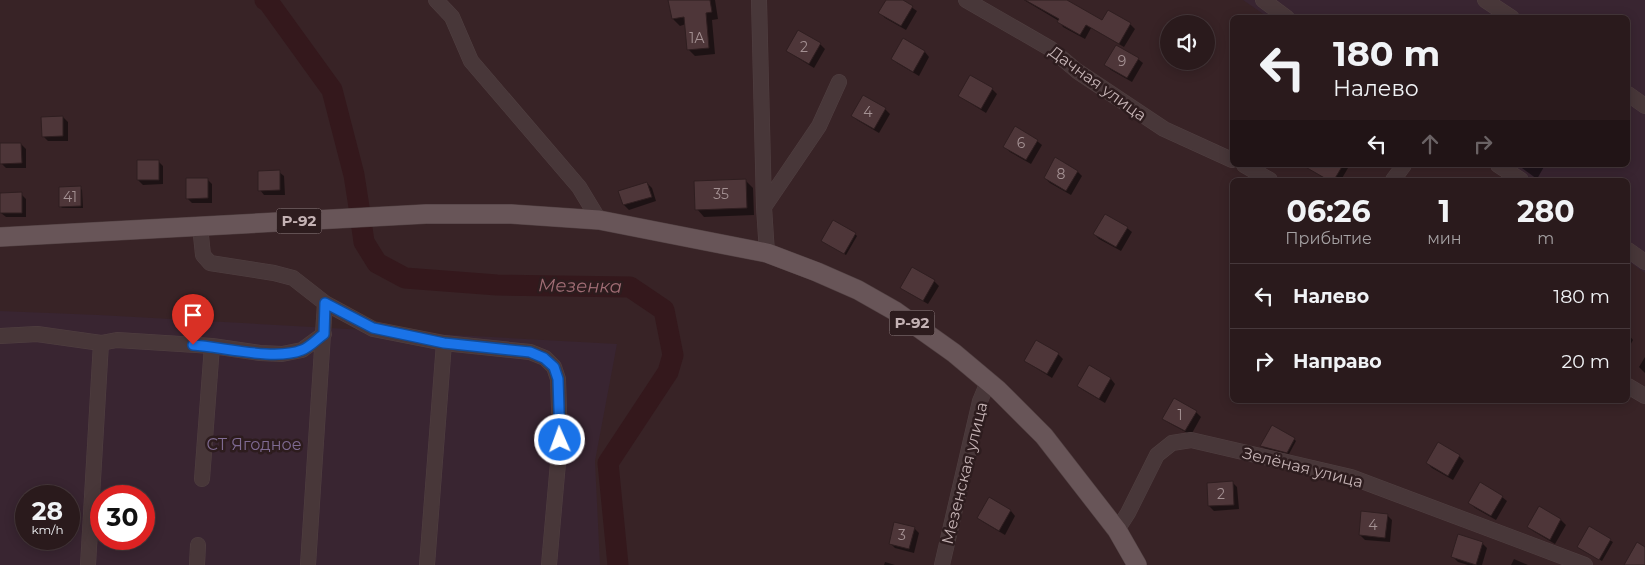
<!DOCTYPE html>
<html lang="ru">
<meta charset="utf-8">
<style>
:root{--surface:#2a1a1c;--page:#322325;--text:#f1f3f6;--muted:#a5a1a3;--line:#46383b}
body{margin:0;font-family:Montserrat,sans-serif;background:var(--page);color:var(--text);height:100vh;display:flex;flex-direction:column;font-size:19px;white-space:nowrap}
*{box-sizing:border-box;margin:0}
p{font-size:16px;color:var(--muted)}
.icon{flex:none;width:28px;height:28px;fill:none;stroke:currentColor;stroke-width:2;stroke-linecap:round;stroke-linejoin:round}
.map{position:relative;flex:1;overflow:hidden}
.details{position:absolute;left:1230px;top:178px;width:400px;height:225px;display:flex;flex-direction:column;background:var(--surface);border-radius:8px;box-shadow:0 2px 12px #0003,0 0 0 1px var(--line)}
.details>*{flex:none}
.banner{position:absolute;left:1230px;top:15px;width:400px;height:152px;border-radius:8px;box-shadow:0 2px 12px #0003,0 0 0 1px var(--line);background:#2a1a1c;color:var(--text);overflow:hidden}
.tools{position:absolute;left:1160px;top:15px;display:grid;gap:10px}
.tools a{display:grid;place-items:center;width:55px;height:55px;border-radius:50%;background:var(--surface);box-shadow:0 2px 12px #0003,0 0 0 1px var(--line);font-size:25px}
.speed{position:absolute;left:15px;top:485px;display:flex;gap:10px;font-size:25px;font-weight:700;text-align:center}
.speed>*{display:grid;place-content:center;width:65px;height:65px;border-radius:50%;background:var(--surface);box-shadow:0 2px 12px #0003,0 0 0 1px var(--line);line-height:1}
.speed small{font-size:12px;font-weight:400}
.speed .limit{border:8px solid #d22;background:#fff;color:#111}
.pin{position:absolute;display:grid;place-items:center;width:42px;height:42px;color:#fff;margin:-51px -21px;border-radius:50% 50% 50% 0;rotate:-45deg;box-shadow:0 0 5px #0007}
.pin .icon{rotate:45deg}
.me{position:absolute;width:55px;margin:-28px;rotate:358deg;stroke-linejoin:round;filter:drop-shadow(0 0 4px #0008)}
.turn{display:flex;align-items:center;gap:18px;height:105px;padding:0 20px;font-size:22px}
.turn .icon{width:65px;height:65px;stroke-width:2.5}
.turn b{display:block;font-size:35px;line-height:42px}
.lanes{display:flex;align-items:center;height:48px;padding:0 20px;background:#0003;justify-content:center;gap:25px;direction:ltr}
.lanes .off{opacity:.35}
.eta{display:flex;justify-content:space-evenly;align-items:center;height:85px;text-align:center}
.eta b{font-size:30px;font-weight:700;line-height:35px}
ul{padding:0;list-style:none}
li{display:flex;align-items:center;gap:15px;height:65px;padding:0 20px;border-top:1px solid var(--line)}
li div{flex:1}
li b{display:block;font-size:19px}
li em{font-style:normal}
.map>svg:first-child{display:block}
.green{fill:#392531;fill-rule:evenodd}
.shadow{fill:#0007}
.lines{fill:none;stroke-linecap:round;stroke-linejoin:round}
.river{stroke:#34181c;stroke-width:21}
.building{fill:#4e3639;stroke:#2f1e20}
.minor-casing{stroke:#514042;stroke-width:16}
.major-casing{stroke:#514042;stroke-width:20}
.minor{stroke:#483739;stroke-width:15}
.major{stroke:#685558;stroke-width:19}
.route-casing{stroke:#114b97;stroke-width:12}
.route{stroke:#1a73e8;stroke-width:9}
.labels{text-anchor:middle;stroke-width:5;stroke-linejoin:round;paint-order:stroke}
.number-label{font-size:14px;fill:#a49193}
.shield{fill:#2d1c1e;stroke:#978587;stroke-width:1}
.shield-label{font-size:15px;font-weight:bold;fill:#c4b2b4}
.street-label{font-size:16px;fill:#c4b2b4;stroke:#2d1c1e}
.park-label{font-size:16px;fill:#7f6b93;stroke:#2d1c1e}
.water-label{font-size:18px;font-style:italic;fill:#a16d75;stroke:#2d1c1e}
</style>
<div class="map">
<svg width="1645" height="565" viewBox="0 0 1645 565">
<rect width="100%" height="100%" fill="#382326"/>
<path class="green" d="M1243 0H1645V273L1628 261V180H1510L1488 165H1628V18H1269Z
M0 311 99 315 617 344 595 461 600 565H0ZM26 496H69V539H26ZM101 496H144V539H101Z"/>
<path class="shadow" d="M670 0H715L718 19 712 20 715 54 695 56 688 49 686 24 680 26 673 19Z
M887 0H901L917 11 906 30 885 18 880 13Z
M1024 0H1064L1102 22 1130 24 1135 29 1124 47 1091 28 1085 39 1063 27 1059 21Z
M903 40 925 52 929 57 919 76 897 63 892 58Z
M820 44 825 49 814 68 793 55 788 51Z
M1138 59 1143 63 1132 82 1111 70 1106 65Z
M992 89 997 94 986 113 965 100 960 95Z
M885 109 890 114 879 133 857 120 852 115Z
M63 117 68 122V141H48L43 136Z
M1037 141 1042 145 1031 164 1010 152 1005 147Z
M21 144 26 149V168H6L1 163Z
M158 161 163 166V184L143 185 138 180Z
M1314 165H1346L1348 168 1341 180H1326L1311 169Z
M1523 165H1545L1537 179 1522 168Z
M279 172 284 176 285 195H264L260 190Z
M1078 172 1082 176 1071 195 1050 183 1045 178Z
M207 179 212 184V203H192L187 198Z
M745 180 753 188 754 215 704 217 697 209Z
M647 183 652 188 656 201 629 210 624 205 620 192Z
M80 188 82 190 83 208H62L60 206Z
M21 194 26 199V217H6L1 213Z
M1127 228 1132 232 1121 251 1099 239 1094 234Z
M855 234 857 236 846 255 824 242Z
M934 281 939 286 928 304 907 292 902 287Z
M1628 334 1633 340 1628 349Z
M1058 354 1063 359 1052 378 1031 365 1026 361Z
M1645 357V373L1639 367Z
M1089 367 1111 379 1115 384 1105 403 1083 390 1078 386Z
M1175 400 1196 412 1201 417 1191 435 1169 423 1164 419Z
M1294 439 1296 441 1289 454 1264 448 1262 446Z
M1438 444 1459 456 1464 461 1453 480 1432 468 1427 463Z
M1232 482 1237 487 1239 509 1214 511 1209 506Z
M1502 497 1507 501 1496 520 1475 508 1470 503Z
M989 499 1011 511 1015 516 1005 535 983 522 978 518Z
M1539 508 1561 520 1566 525 1555 544 1533 531 1528 527Z
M1387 515 1392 520 1390 542 1365 540 1360 535Z
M914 528 919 533 914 553 895 548 890 543Z
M1589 528 1613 542 1602 561 1580 549Z
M1482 543 1487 548 1482 565H1468L1458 562 1453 557Z
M1514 559 1528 565H1511Z
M885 562 895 565H884Z"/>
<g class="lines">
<path class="river" d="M265 0H267L332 90 354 175 359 207
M362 228 364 242 377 263 405 278 497 285 630 287 664 310 673 355 668 372 608 463 618 565"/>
</g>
<path class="building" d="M668 0H710L712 12 706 13 709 48 687 50 684 17 672 19Z
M886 0H903L913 6 901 26 878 13Z
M1025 0H1067L1102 20 1108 10 1131 23 1119 44 1086 25 1080 35 1057 22 1059 19Z
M798 30 821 43 809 64 786 51Z
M903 38 925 51 913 72 891 59Z
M1116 45 1139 58 1127 78 1104 65Z
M970 75 993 88 981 109 958 96Z
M863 95 886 108 874 129 851 116Z
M63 116V136L42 137 41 117Z
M1015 126 1038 140 1026 160 1003 147Z
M0 143H21L22 163 0 164Z
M1055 157 1078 171 1066 191 1044 178Z
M137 160H159V180H137Z
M1302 165H1343L1334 180H1328Z
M280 170V190L258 191V171Z
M186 178H208V198L186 199Z
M746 179 747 208 695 210 694 181Z
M647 182 652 197 623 205 618 191Z
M81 186V206L59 207V187Z
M22 192V213H0V193Z
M1105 214 1128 227 1116 247 1093 234Z
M833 220 856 233 844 254 821 241Z
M912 267 935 280 923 301 900 288Z
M1036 340 1059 353 1047 374 1024 361Z
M1089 365 1111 378 1099 399 1077 386Z
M1174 398 1197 411 1185 431 1162 419Z
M1272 425 1295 438 1287 453 1260 446Z
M1438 442 1460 455 1448 476 1426 463Z
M1233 481 1234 505 1208 506 1207 483Z
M1480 482 1503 496 1491 516 1468 503Z
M989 497 1011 510 999 531 977 518Z
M1539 506 1561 519 1550 540 1527 527Z
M1361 511 1388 514 1385 538 1359 535Z
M894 522 915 527 909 549 889 544Z
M1589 526 1611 539 1599 560 1577 547Z
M1458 534 1483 542 1476 565 1451 557Z
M1637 542 1645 547V565H1624Z"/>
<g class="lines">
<defs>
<path id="minor" d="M436 0 452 17 471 61 579 187 599 220
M759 0 764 207 767 253
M966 0 1051 49 1077 71 1164 129 1232 160
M1263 0 1287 18
M1485 0 1512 18
M1628 94 1645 106
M1244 165 1270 180
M1498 165 1521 180
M1393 180 1404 165
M764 207 819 126 839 82
M200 226 203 255 210 263 274 273 293 278 325 303 308 565
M1628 250 1645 262
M325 303 373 329 444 343 530 352 545 358 554 367 558 379 560 440 549 565
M0 336 37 334 101 343 117 340 212 346 260 353 282 354 302 350 324 334
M1628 386 1645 396
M202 479 212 346
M1117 530 1128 513 1157 455 1172 443 1191 440 1351 477 1585 565
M88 565 101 343
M197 565 198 545
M427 565 444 343
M942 565 980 401 988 382"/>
<path id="major" d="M0 237 426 214H511L599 220 767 253 817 272 858 290 895 311 954 353 998 390 1044 436 1117 530 1137 565"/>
</defs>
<use href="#minor" class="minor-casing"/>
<use href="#major" class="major-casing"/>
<use href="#minor" class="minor"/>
<use href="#major" class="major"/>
</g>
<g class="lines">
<defs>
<path id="route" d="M193 345C223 347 275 361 302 350 310 347 317 339 324 334L325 303 373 328 444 343 530 352 544 358 554 367 558 379 560 440"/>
</defs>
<use href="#route" class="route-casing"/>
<use href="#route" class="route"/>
</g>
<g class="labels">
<g class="number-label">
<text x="697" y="43">1А</text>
<text x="804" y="52">2</text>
<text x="1122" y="66">9</text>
<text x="868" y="117">4</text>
<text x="1021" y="148">6</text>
<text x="1061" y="179">8</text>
<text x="721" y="199">35</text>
<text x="70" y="202">41</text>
<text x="1180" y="420">1</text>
<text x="1221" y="499">2</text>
<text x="1373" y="530">4</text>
<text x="902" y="540">3</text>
</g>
<g class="shield">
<rect x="276.5" y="208.5" width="45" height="25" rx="4"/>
<rect x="889.5" y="310.5" width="45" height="25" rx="4"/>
</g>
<g class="shield-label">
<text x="299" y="226">Р-92</text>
<text x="912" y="328">Р-92</text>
</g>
<g class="street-label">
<text transform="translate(1098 83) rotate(36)" y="6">Дачная улица</text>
<text transform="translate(1303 467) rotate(14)" y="6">Зелёная улица</text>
<text transform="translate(964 473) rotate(-76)" y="6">Мезенская улица</text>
</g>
<g class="park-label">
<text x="254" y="450">СТ Ягодное</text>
</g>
<g class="water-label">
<text transform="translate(580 286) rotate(1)" y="6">Мезенка</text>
</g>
</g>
</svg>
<div class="tools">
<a><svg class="icon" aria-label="sound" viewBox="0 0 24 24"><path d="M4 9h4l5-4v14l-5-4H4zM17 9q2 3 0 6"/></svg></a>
</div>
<div class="speed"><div>28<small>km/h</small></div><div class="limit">30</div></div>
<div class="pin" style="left:193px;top:345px;background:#d93025"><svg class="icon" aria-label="arrive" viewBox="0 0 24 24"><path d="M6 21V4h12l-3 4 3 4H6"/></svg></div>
<svg class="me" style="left:560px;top:440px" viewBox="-20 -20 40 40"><circle r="17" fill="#1a73e8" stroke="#fff" stroke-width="3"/><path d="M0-11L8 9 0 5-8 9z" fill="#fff"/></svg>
<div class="banner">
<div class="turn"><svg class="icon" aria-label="left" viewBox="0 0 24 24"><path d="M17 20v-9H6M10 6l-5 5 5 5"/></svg><div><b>180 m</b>Налево</div></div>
<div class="lanes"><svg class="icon" aria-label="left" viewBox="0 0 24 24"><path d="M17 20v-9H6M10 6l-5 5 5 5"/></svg><svg class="icon off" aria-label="ahead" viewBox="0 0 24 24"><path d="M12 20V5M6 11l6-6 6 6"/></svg><svg class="icon off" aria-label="right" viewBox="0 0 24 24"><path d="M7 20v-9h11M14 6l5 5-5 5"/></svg></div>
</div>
<section class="details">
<div class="eta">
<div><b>06:26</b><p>Прибытие</p></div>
<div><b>1</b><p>мин</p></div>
<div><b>280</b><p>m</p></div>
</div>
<ul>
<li><svg class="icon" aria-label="left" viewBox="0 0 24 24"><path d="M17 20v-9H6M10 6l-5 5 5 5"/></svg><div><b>Налево</b></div><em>180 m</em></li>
<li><svg class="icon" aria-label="right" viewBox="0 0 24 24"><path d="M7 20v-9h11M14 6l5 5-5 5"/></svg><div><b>Направо</b></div><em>20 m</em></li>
</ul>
</section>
</div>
